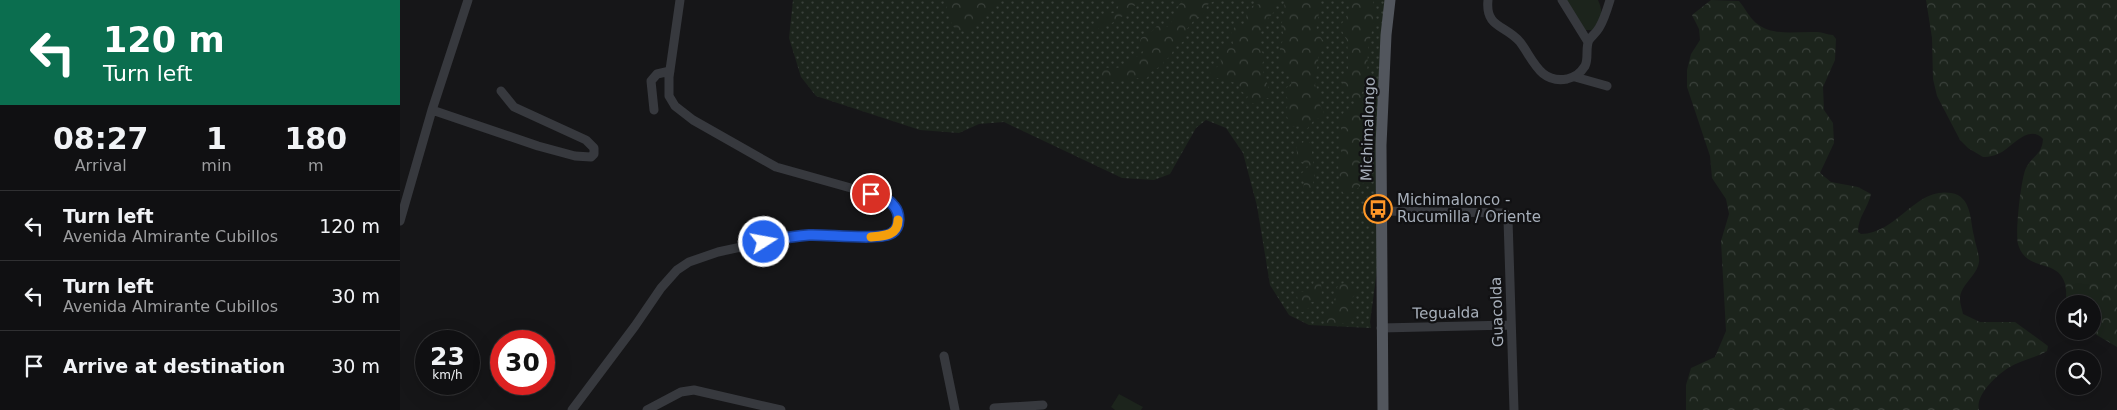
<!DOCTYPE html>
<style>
:root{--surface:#101012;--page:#1e1e20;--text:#f1f3f6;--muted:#9c9d9f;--line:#303032}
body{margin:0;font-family:"DejaVu Sans",sans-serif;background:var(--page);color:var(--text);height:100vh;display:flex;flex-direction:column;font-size:19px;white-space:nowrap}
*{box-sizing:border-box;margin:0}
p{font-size:16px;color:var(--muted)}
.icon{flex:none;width:28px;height:28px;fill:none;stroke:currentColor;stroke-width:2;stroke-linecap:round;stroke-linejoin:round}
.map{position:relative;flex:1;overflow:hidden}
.drawer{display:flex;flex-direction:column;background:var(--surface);width:400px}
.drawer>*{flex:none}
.top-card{background:#0b6e4f;color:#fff;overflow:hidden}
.controls{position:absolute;left:1656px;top:295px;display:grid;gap:10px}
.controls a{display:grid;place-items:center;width:45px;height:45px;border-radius:50%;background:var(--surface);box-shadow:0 5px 20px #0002,0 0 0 1px var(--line);font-size:25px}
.speed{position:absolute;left:15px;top:330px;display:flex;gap:10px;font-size:25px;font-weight:700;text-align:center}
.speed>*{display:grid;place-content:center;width:65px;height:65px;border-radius:50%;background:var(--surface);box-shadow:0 5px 20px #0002,0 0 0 1px var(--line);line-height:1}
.speed small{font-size:12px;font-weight:400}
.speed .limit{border:8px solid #d22;background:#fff;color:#111}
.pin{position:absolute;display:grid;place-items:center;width:42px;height:42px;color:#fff;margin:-21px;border:2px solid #fff;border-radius:50%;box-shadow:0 1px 5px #0007}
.me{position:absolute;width:55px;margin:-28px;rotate:79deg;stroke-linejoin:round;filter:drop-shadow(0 0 4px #0008)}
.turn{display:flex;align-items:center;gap:18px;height:105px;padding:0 20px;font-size:22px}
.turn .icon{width:65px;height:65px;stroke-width:2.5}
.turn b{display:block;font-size:35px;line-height:42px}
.eta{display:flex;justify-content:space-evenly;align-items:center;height:85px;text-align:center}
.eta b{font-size:30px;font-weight:700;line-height:35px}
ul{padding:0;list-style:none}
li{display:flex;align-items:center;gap:15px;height:70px;padding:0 20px;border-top:1px solid var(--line)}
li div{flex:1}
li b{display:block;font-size:19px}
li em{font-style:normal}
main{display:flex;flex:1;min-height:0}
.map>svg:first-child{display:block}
.grass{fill:url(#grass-dots)}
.forest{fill:url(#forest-crowns)}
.park{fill:#1c241c}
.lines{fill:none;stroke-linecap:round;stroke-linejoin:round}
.minor{stroke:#37393e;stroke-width:9}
.major{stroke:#52565d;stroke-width:11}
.route-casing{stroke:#184099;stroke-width:12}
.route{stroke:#2563eb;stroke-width:9}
.slow{stroke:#f59e0b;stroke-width:9}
.labels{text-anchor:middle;stroke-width:4.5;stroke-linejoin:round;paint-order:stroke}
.street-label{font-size:15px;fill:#a7afba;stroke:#111113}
.poi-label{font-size:15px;fill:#a7afba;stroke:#111113;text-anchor:start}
</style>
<main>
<section class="drawer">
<div class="top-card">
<div class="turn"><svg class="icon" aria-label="left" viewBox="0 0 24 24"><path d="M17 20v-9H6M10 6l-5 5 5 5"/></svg><div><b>120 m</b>Turn left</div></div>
</div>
<div class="eta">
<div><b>08:27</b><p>Arrival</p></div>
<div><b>1</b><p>min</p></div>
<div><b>180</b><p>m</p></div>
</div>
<ul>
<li><svg class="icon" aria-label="left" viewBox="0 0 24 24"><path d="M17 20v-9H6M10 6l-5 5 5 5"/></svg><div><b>Turn left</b><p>Avenida Almirante Cubillos</p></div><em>120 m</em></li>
<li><svg class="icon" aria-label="left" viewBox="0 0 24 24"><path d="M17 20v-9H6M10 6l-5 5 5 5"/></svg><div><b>Turn left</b><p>Avenida Almirante Cubillos</p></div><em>30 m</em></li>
<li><svg class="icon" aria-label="arrive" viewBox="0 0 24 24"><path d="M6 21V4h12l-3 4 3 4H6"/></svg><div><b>Arrive at destination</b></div><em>30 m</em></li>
</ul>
</section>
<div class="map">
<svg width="1717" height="410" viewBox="0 0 1717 410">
<defs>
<pattern id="grass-dots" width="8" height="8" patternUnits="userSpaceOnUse" patternTransform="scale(1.25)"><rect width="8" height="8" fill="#1c241c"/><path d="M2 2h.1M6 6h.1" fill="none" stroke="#3a413b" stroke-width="1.8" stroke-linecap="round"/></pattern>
<pattern id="forest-crowns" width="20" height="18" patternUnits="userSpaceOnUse" patternTransform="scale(1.25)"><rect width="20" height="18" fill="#1c241c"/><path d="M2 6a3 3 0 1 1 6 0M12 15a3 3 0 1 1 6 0" fill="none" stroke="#3a413b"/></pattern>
</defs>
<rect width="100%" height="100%" fill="#161618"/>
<path class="grass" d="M393 0H991L981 240 970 322 971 328 909 325 889 315 870 285 857 206 843 153 826 128 806 120 796 128 770 174 754 180 722 178 604 122 579 124 559 133 520 130 416 96 401 77 389 38Z"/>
<path class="forest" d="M549 0H604L589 8 582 22 575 24 568 32C548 30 554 23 546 10Z
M724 0H746L732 7 726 14 712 23 704 24 694 32 690 30C697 19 704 16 716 12L721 1Z
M783 0H816L807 5 805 13 795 19 787 29 784 41 774 48 771 56 764 61 763 65 752 71 747 78H733L713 82 700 76V68C707 67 714 69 721 67 730 65 733 57 742 54L744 50 740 42 741 38 749 34 757 26 767 27C778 17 774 9 783 0Z
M861 0H875C879 11 872 13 866 21 860 29 857 47 864 55L862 68 871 95 869 98H865L847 106 845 103 848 96 841 91 839 84 818 78 813 79 810 71 820 65 821 61 818 52 819 48 833 44 831 31 836 26 848 23 846 14 849 7 860 4Z
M884 0H921L916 31 925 43V47L919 54 915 85 919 91V103L924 113 923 117 914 120 907 129H903L899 126 891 127 886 114 888 102 885 89 892 83V79L881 66 880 48 884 37 881 25 885 13Z
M951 0H973C973 5 975 10 975 16 974 27 969 39 968 50 967 66 969 82 961 95L967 118 965 134 969 166 965 174V182C958 187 953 195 944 194L942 191 938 165 941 158V122L943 113 955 103 942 85 943 77 948 70V54L947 41 941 29V25L949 12Z
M1311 0 1339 1C1345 8 1349 17 1356 23 1373 37 1396 31 1417 32 1423 32 1427 35 1433 35L1436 39 1435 60 1423 87 1424 110 1433 123 1434 143 1420 173 1431 182 1458 187 1471 194C1468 208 1458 217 1458 232L1461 234C1498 233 1515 187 1551 193 1572 196 1570 221 1574 236 1575 244 1580 255 1579 262 1577 276 1560 285 1560 299 1560 304 1562 309 1563 314L1580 322H1615L1648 346 1647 351C1635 358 1621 360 1608 368 1596 376 1575 395 1579 410H1286V385L1291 368 1315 357 1326 331 1321 241 1329 214 1326 199 1312 178 1310 156 1287 87V70L1291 54 1300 40 1299 29 1292 15Z
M1526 0H1717V347L1690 331H1692V304H1666C1666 297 1667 287 1664 281 1656 259 1626 272 1618 244 1615 233 1621 178 1626 168 1633 155 1642 155 1643 139 1630 124 1613 145 1602 152 1597 155 1589 157 1583 157L1568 148 1560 140 1537 96 1533 79 1532 38Z
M902 141H908L911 144 915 178 913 181 914 190 907 194 903 191 904 183 900 175 908 167 906 163 898 161 895 158 897 153 896 145Z
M914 280 921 284 922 297 920 301 911 302 910 307 903 312H899L897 295 900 292 912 290Z
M948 280 955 290 954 296 949 300 956 310 957 315C952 322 937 326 929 326L922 318 923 315 935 309 933 301 938 294 937 287Z"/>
<path class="park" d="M1165 0H1198C1204 13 1201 18 1193 30H1185Z
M719 394 743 407 741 410H715L711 407Z"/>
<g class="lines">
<path class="minor" d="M1088 0C1085 28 1106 25 1120 42 1133 59 1140 84 1167 79 1175 77 1180 74 1185 66 1189 58 1185 48 1189 40 1192 36 1196 33 1199 28 1204 20 1207 10 1210 0
M1162 0 1188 42
M1175 77 1207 86
M32 110 138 146 175 156 191 157 194 154V148L186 140 114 107 101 91
M254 110 251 81 257 74 270 71
M982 211 1105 213 1108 219 1114 410
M0 221 32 110 68 0
M981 328 1110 325
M544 356 555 410
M594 408 643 405
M172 410 235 326 261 288 277 270 289 262 318 252 388 237 410 235 485 236C508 227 499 208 483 197L376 167 293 120 275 106 269 96V77L280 0
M247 410 281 392 294 390 381 410"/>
<path class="major" d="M983 410 981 145 986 35 990 0"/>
</g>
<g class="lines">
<defs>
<path id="route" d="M364 242C379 239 393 236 409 235 426 234 481 241 492 233 501 227 500 213 494 206 488 198 480 196 471 194"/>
</defs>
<use href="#route" class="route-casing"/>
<use href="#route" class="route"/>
<path class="slow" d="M471 237C483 236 498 236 498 220"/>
</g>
<defs>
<symbol id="bus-ring" viewBox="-11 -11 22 22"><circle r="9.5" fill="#111113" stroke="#ff9828" stroke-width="1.5"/><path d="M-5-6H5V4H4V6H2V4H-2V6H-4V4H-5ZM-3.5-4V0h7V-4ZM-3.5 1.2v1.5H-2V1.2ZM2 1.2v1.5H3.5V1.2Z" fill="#ff9828"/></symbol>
</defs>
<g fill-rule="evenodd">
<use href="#bus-ring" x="962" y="193" width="32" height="32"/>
</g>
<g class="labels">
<g class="street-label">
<text transform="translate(968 129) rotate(-88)" y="5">Michimalongo</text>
<text transform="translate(1097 312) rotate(-92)" y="5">Guacolda</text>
<text transform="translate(1046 313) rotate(-1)" y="5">Tegualda</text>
</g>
<g class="poi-label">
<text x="997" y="205">Michimalonco -<tspan x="997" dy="17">Rucumilla / Oriente</tspan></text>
</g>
</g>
</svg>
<div class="controls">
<a><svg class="icon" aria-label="sound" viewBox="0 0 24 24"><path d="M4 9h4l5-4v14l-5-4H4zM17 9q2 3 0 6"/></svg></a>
<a><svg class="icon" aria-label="search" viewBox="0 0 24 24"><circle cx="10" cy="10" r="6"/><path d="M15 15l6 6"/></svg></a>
</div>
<div class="speed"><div>23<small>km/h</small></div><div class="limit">30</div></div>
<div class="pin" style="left:471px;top:194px;background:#d93025"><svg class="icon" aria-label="arrive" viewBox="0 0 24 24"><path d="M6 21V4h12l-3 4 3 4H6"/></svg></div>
<svg class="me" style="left:364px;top:242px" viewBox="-20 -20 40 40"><circle r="17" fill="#2563eb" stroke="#fff" stroke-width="3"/><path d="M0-11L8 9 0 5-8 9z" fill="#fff"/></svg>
</div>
</main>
